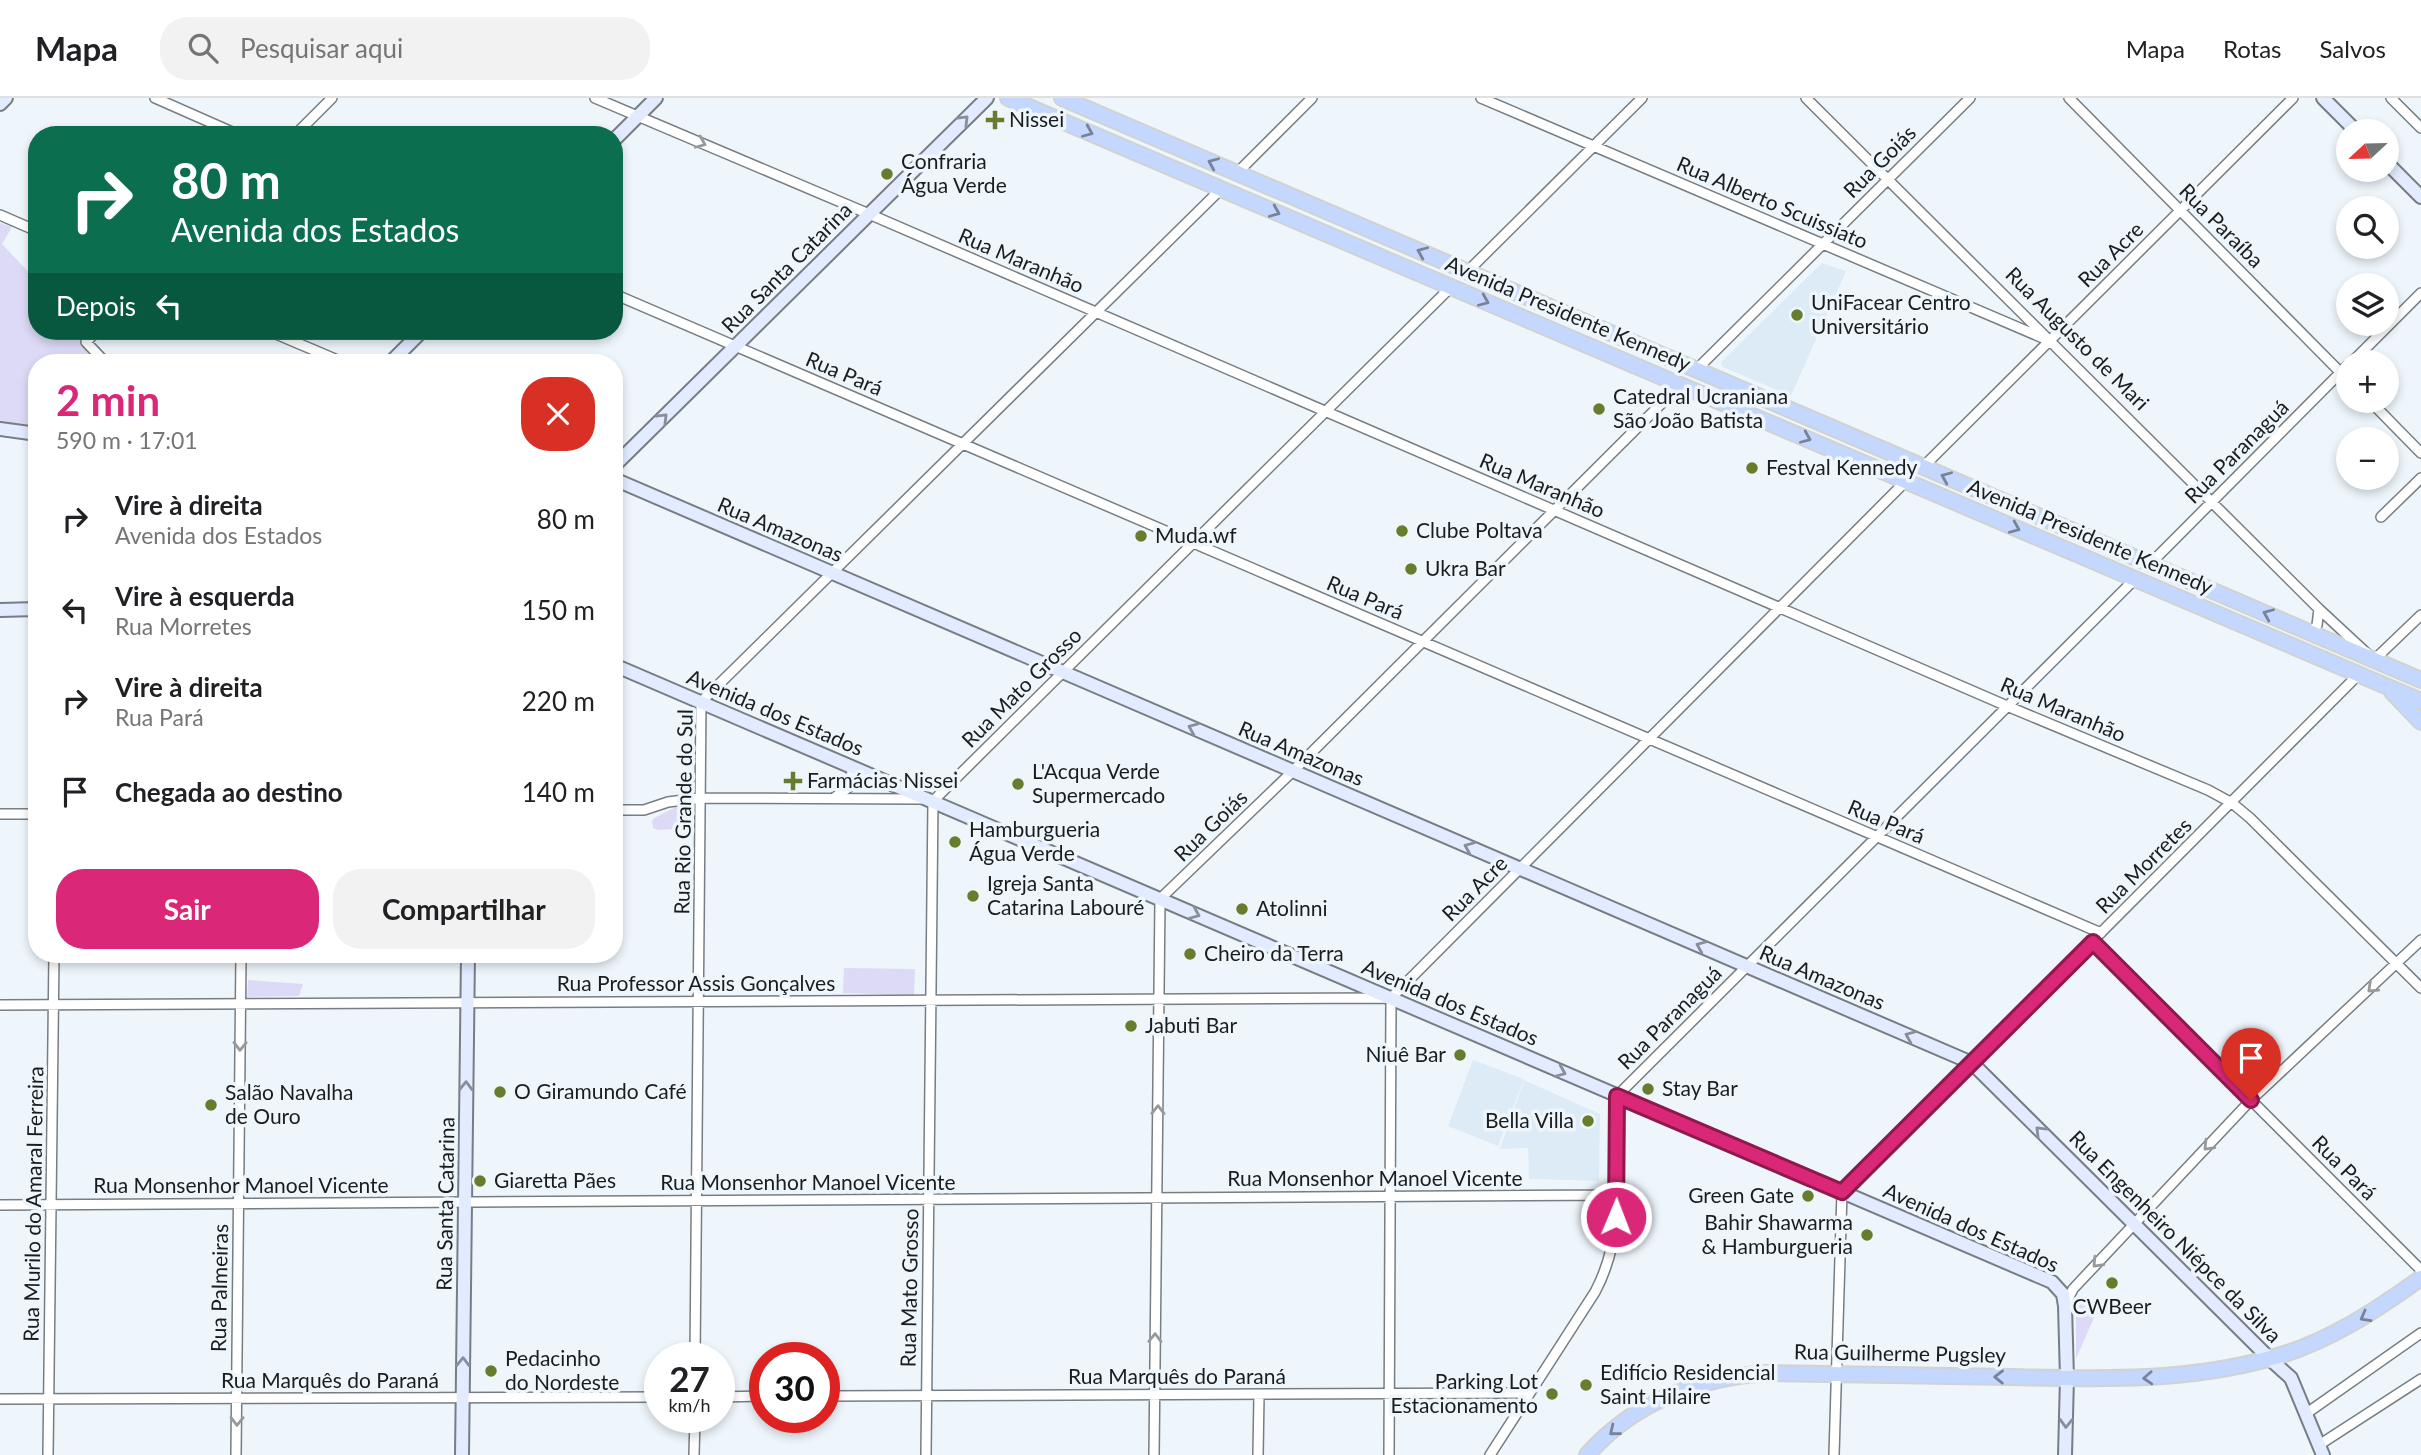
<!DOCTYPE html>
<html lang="pt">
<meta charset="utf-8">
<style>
:root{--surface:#fff;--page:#f2f2f2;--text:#202124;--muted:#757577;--line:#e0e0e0;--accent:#db2777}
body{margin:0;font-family:Lato,sans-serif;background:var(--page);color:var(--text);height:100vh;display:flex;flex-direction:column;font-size:26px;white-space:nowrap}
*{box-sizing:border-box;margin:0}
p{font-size:23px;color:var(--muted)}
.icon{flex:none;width:38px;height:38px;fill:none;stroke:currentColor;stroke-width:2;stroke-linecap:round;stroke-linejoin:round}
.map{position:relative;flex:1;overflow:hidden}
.side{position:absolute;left:28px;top:256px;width:595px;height:609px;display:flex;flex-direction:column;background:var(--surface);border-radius:28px;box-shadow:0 4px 10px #0003}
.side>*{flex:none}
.banner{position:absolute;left:28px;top:28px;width:595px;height:214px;border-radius:28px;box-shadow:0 4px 10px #0003;background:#0b6e4f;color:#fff;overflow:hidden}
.needle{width:46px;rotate:248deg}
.fabs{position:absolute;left:2336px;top:21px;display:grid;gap:14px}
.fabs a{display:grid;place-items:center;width:63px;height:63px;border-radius:50%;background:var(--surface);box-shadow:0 4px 10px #0003;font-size:35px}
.speed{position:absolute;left:644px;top:1244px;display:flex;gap:14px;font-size:35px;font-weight:700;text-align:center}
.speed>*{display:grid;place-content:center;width:91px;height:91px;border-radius:50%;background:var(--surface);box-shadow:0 4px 10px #0003;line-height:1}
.speed small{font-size:18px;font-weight:400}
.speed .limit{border:10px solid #d22;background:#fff;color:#111}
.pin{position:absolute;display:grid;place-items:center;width:60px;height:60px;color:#fff;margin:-72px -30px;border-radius:50% 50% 50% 0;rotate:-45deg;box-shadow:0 0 7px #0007}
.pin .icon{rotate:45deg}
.me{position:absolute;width:77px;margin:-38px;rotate:1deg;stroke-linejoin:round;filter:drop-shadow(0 0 5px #0008)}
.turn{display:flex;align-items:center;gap:24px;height:147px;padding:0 28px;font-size:32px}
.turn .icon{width:91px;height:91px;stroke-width:2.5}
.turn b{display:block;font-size:49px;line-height:60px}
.then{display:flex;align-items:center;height:66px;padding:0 28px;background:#0003;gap:14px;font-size:26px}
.round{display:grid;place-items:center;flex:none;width:74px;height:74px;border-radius:28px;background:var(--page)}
.headline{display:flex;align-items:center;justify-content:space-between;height:119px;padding:0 28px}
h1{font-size:42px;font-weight:700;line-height:52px;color:var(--accent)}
.button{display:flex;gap:14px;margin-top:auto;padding:14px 28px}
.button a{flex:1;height:80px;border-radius:28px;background:var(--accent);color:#fff;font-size:28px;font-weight:700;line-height:80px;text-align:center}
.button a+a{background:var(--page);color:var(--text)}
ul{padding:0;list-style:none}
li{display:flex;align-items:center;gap:21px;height:91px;padding:0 28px}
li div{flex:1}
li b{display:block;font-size:26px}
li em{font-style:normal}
header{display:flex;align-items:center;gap:42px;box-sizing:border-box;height:98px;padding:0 35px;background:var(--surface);border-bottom:2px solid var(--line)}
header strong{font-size:33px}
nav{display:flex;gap:38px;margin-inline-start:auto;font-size:24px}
.search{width:490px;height:63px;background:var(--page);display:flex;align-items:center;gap:18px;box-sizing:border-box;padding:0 24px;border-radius:28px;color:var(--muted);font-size:26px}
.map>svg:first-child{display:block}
.built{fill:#ddebf7}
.green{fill:#dcdaf6}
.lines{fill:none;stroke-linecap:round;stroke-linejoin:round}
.street-casing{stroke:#777e83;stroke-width:12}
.secondary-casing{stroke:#777e83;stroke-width:16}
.primary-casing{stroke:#d1d2d2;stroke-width:18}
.street{stroke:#fff;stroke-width:9}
.secondary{stroke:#e2ebff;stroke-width:12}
.primary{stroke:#c4d7fe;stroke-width:14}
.oneway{stroke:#888e9a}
.oneway2{stroke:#78839a}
.oneway3{stroke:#98999a}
.route-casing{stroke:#8e194d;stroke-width:18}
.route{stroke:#db2777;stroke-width:12}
.poi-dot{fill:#677c2d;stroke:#eef6fc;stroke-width:2.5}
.labels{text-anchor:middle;stroke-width:7;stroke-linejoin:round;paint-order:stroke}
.poi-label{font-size:21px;fill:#1a1d1f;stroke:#eef6fc;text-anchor:start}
.street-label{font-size:21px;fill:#1a1d1f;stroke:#eef6fc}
</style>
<header>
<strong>Mapa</strong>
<div class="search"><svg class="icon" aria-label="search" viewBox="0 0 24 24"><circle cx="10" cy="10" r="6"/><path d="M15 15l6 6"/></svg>Pesquisar aqui</div>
<nav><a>Mapa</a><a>Rotas</a><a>Salvos</a></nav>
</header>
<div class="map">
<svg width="2421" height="1357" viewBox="0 0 2421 1357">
<rect width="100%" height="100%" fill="#eef6fc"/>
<path class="built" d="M1822 165 1846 173 1791 298 1723 269 1721 265 1723 262Z
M1473 962 1524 981 1498 1048 1448 1028Z
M1524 982 1600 1016 1599 1083 1529 1081 1528 1050 1500 1051Z"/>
<path class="green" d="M0 125 12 129 2 146 37 183V233H84L80 245 96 264H37V332L0 326Z
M676 709 683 712C689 719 688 727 682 735L674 731 658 732 653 730 652 723 654 720Z
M844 870 915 871 914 897 843 895Z
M248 882 303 886 299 898 247 899Z
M2076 1201 2099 1208 2076 1261Z"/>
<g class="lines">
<defs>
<path id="street" d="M155 0 239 37
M595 0 869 116 2007 608 2208 692 2232 705 2250 720 2421 890
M1481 0 2043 240
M1806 0 2319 511 2374 562 2421 517
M2069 0 2348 282
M2391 0 2421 30
M295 37 332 0
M1237 75 1312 0
M0 117 37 133
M1467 174 1642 0
M614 196 2101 835
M97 233 86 244 105 264
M269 233 342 264
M2352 264 2421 195
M1696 272 1970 0
M2370 303 2421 355
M1923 369 2293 0
M2381 419 2421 380
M2150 466 2348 267
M2311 535 2317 527 2319 511
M834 700 849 689 853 669
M614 712H644L668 704 700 700 922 701
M0 716H37
M2093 844 2421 1172
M0 907 1388 900
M0 1107 1617 1097
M2066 1205 2073 1191 2251 1002 2421 842
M695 1260 701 604 1221 91
M824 1298 1530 1295
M719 1299 765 1298
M0 1301 660 1299
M2307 1315 2421 1235
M2319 1347 2421 1281
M48 1357 54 856
M236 1357 241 856
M694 1357 695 1320
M926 1357 933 703 1451 189
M1154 1357 1160 801 1293 673 1680 287
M1258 1357 1259 1297
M1389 1357 1391 900 1906 383
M1490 1357 1595 1194C1627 1135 1617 1062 1617 998L2135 481
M1834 1357 1842 1094 2359 576"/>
<path id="secondary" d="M2323 0 2356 33
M0 6 6 0
M614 42 656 0
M2387 65 2421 99
M391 264 422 233
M0 331 37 336
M614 368 987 0
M614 381 1972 965 2270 1261 2291 1280 2323 1357
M0 512 37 511
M614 567 2052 1184 2063 1196 2065 1208 2067 1280 2065 1357
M462 1357 468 856"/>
<path id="primary" d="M1008 0 2421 603
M1062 0 2421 582
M2392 594 2421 624
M1587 1357C1634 1304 1698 1280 1767 1275 1849 1276 1930 1278 2012 1279 2099 1281 2186 1284 2271 1260 2327 1245 2375 1213 2421 1180"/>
</defs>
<use href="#street" class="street-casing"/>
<use href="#secondary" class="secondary-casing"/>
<use href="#primary" class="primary-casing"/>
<use href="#street" class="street"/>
<use href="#secondary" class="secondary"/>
<use href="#primary" class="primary"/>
</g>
<defs><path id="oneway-chevron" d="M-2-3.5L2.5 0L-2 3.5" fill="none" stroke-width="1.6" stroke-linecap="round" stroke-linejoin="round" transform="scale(1.75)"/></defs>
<g class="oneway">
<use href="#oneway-chevron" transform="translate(964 22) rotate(-45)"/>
<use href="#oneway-chevron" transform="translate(663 320) rotate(-45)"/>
<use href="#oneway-chevron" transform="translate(1193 630) rotate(-157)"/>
<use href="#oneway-chevron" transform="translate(1469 749) rotate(-157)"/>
<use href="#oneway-chevron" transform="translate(1195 816) rotate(23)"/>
<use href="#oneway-chevron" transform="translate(1701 848) rotate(-157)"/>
<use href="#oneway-chevron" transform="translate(1910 938) rotate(-157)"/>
<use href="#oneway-chevron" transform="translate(1561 974) rotate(23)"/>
<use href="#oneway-chevron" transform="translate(466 988) rotate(-89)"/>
<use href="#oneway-chevron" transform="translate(2040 1033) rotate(-135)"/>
<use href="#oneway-chevron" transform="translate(463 1264) rotate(-89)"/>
<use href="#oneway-chevron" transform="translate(2066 1325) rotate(92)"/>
</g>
<g class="oneway2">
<use href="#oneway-chevron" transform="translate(1088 34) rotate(23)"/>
<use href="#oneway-chevron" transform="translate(1213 65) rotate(-157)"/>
<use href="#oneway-chevron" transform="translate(1275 114) rotate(23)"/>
<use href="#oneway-chevron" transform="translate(1422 154) rotate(-157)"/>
<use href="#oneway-chevron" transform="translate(1484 203) rotate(23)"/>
<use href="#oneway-chevron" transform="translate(1806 340) rotate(23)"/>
<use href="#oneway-chevron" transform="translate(1946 379) rotate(-157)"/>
<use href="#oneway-chevron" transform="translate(2015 430) rotate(23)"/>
<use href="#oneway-chevron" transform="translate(2268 516) rotate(-157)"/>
<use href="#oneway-chevron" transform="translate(2365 1219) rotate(151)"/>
<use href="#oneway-chevron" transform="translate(1999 1279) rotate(-179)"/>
<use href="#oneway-chevron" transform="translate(2148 1280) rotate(177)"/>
<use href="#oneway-chevron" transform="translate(1614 1333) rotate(141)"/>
</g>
<g class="oneway3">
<use href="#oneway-chevron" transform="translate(701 45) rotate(23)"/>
<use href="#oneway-chevron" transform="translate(2372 890) rotate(137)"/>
<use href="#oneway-chevron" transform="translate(240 948) rotate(91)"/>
<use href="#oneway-chevron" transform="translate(1158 1012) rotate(-89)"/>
<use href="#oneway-chevron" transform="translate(2208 1048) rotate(134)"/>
<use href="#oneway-chevron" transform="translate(2097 1165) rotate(133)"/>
<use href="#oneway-chevron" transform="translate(1155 1240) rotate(-89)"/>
<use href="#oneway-chevron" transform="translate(237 1323) rotate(91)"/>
</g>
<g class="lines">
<defs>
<path id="route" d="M1616 1119 1617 998 1842 1094 2093 844 2251 1002"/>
</defs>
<use href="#route" class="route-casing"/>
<use href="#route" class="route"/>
</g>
<g class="poi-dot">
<path d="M991.5 11.5h7v7h7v7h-7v7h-7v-7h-7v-7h7z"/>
<circle cx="887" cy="76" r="7"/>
<circle cx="1797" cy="217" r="7"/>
<circle cx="1599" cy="311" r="7"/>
<circle cx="1752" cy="370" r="7"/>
<circle cx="1402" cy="433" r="7"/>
<circle cx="1141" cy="438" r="7"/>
<circle cx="1411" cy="471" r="7"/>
<path d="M789.5 672.5h7v7h7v7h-7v7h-7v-7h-7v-7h7z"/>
<circle cx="1018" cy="686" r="7"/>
<circle cx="955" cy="744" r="7"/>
<circle cx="973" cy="798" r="7"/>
<circle cx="1242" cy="811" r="7"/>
<circle cx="1190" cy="856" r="7"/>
<circle cx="1131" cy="928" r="7"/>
<circle cx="1460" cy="957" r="7"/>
<circle cx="1648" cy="991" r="7"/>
<circle cx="500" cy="994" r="7"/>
<circle cx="211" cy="1007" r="7"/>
<circle cx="1588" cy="1023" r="7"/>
<circle cx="480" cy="1083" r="7"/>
<circle cx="1808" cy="1098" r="7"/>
<circle cx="1867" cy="1137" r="7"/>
<circle cx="2112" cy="1185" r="7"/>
<circle cx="491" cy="1273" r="7"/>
<circle cx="1586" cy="1287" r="7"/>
<circle cx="1552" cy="1296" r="7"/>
</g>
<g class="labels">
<g class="poi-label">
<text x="1009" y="29">Nissei</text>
<text x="901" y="71">Confraria<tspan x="901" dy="24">Água Verde</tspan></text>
<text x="1811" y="212">UniFacear Centro<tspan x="1811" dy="24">Universitário</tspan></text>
<text x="1613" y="306">Catedral Ucraniana<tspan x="1613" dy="24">São João Batista</tspan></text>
<text x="1766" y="377">Festval Kennedy</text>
<text x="1416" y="440">Clube Poltava</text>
<text x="1155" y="445">Muda.wf</text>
<text x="1425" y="478">Ukra Bar</text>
<text x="1032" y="681">L'Acqua Verde<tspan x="1032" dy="24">Supermercado</tspan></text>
<text x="807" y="690">Farmácias Nissei</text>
<text x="969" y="739">Hamburgueria<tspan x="969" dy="24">Água Verde</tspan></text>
<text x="987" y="793">Igreja Santa<tspan x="987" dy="24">Catarina Labouré</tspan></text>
<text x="1256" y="818">Atolinni</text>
<text x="1204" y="863">Cheiro da Terra</text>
<text x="1145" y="935">Jabuti Bar</text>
<text x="1446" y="964" text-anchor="end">Niuê Bar</text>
<text x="1662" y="998">Stay Bar</text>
<text x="514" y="1001">O Giramundo Café</text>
<text x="225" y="1002">Salão Navalha<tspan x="225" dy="24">de Ouro</tspan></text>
<text x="1574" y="1030" text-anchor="end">Bella Villa</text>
<text x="494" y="1090">Giaretta Pães</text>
<text x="1794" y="1105" text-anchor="end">Green Gate</text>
<text x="1853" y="1132" text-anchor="end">Bahir Shawarma<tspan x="1853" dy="24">&amp; Hamburgueria</tspan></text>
<text x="2112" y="1216" text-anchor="middle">CWBeer</text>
<text x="505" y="1268">Pedacinho<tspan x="505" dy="24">do Nordeste</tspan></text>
<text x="1600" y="1282">Edifício Residencial<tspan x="1600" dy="24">Saint Hilaire</tspan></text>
<text x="1538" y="1291" text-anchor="end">Parking Lot<tspan x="1538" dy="24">Estacionamento</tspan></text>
</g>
<g class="street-label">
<text transform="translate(1880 64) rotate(-45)" y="7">Rua Goiás</text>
<text transform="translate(1772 105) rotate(23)" y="7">Rua Alberto Scuissiato</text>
<text transform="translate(2221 128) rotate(45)" y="7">Rua Paraíba</text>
<text transform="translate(2111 157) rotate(-45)" y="7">Rua Acre</text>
<text transform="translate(1021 163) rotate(23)" y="7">Rua Maranhão</text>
<text transform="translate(787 170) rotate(-45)" y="7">Rua Santa Catarina</text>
<text transform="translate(1568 216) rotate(23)" y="7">Avenida Presidente Kennedy</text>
<text transform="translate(2077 241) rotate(45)" y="7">Rua Augusto de Mari</text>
<text transform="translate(844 276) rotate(23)" y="7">Rua Pará</text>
<text transform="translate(2237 354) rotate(-45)" y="7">Rua Paranaguá</text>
<text transform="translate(1542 388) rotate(23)" y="7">Rua Maranhão</text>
<text transform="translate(780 432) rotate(23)" y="7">Rua Amazonas</text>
<text transform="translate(2090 439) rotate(23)" y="7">Avenida Presidente Kennedy</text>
<text transform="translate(1365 500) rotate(23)" y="7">Rua Pará</text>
<text transform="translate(1022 590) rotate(-45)" y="7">Rua Mato Grosso</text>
<text transform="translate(2063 612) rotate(23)" y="7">Rua Maranhão</text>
<text transform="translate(775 615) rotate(23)" y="7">Avenida dos Estados</text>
<text transform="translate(1301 656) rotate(23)" y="7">Rua Amazonas</text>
<text transform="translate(684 714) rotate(-89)" y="7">Rua Rio Grande do Sul</text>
<text transform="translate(1886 724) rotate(23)" y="7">Rua Pará</text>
<text transform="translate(1211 728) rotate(-44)" y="7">Rua Goiás</text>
<text transform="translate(2144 768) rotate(-45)" y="7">Rua Morretes</text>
<text transform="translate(1475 791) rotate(-45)" y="7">Rua Acre</text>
<text transform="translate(1822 880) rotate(23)" y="7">Rua Amazonas</text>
<text x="696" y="893">Rua Professor Assis Gonçalves</text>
<text transform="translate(1450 905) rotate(23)" y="7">Avenida dos Estados</text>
<text transform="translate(1670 920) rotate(-45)" y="7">Rua Paranaguá</text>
<text transform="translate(2344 1070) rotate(45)" y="7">Rua Pará</text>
<text x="1375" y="1088">Rua Monsenhor Manoel Vicente</text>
<text x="808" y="1092">Rua Monsenhor Manoel Vicente</text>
<text x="241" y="1095">Rua Monsenhor Manoel Vicente</text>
<text transform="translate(34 1106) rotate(-89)" y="7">Rua Murilo do Amaral Ferreira</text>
<text transform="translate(446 1106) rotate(-89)" y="7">Rua Santa Catarina</text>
<text transform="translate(1971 1130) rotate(24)" y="7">Avenida dos Estados</text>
<text transform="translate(2175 1139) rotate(45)" y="7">Rua Engenheiro Niépce da Silva</text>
<text transform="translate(220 1190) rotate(-89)" y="7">Rua Palmeiras</text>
<text transform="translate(910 1190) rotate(-89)" y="7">Rua Mato Grosso</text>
<text transform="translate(1900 1256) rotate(1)" y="7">Rua Guilherme Pugsley</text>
<text x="1177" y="1286">Rua Marquês do Paraná</text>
<text x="330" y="1290">Rua Marquês do Paraná</text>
</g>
</g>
</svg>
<div class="fabs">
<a><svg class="needle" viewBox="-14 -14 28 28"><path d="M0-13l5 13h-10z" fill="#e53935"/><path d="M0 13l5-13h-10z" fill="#757577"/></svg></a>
<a><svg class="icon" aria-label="search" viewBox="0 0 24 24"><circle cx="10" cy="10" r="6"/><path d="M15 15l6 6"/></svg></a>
<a><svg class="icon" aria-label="layers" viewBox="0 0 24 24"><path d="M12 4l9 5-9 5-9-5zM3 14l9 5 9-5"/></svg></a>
<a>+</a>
<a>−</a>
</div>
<div class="speed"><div>27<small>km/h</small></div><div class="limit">30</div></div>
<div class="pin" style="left:2251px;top:1002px;background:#d93025"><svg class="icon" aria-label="arrive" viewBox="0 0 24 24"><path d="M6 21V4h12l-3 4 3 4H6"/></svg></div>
<svg class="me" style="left:1616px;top:1119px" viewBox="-20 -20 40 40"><circle r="17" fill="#db2777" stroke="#fff" stroke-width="3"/><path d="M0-11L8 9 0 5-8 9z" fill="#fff"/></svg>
<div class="banner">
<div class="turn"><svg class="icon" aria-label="right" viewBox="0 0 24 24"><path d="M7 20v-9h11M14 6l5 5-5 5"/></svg><div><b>80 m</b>Avenida dos Estados</div></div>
<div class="then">Depois<svg class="icon" aria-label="left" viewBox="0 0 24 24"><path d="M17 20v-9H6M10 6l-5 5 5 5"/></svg></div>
</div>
<section class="side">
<div class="headline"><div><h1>2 min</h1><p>590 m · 17:01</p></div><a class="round" style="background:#d93025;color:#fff"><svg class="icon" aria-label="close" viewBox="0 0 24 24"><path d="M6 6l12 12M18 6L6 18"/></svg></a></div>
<ul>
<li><svg class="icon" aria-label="right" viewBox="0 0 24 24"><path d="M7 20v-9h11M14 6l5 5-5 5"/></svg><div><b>Vire à direita</b><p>Avenida dos Estados</p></div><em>80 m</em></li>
<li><svg class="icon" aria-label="left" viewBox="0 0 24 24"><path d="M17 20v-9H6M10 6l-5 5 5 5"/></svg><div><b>Vire à esquerda</b><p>Rua Morretes</p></div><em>150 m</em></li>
<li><svg class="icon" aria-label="right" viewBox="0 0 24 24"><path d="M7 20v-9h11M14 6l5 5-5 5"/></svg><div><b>Vire à direita</b><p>Rua Pará</p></div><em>220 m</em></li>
<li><svg class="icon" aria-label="arrive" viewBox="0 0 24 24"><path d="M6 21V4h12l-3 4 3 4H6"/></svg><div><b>Chegada ao destino</b></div><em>140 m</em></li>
</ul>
<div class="button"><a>Sair</a><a>Compartilhar</a></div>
</section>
</div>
